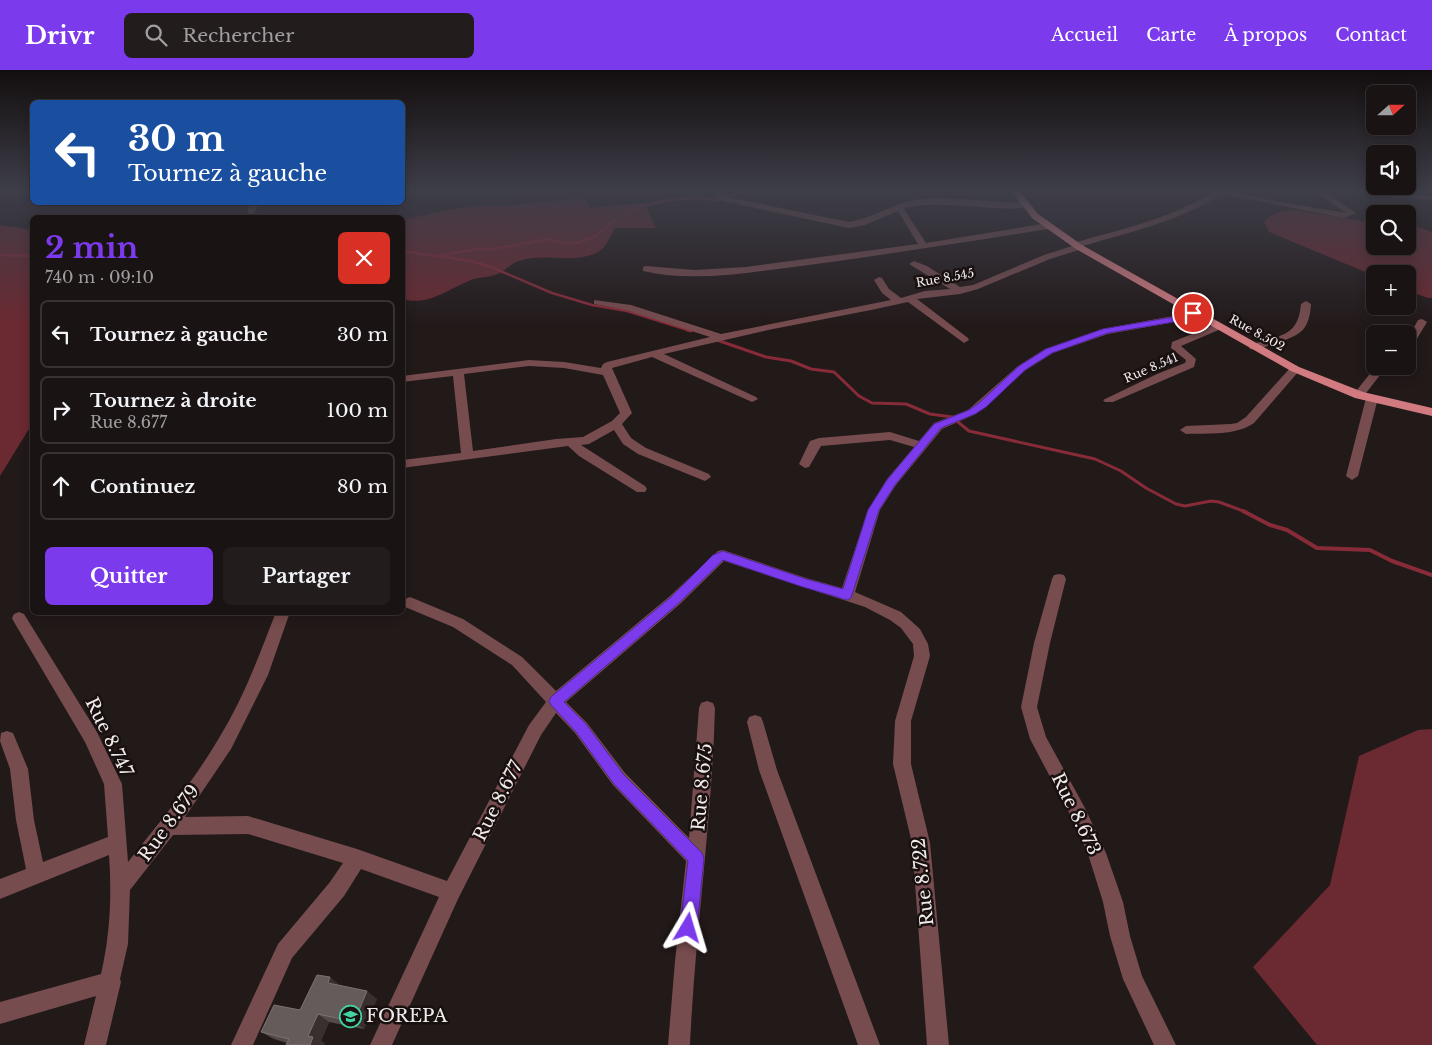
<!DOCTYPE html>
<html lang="fr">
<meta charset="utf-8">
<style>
:root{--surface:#1a1313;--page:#231c1c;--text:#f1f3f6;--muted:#9f9ea0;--line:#383233;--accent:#7c3aed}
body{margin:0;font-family:"Libre Baskerville",serif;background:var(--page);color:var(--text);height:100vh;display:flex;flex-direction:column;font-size:19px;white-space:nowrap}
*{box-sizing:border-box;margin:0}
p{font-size:16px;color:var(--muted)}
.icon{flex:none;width:28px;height:28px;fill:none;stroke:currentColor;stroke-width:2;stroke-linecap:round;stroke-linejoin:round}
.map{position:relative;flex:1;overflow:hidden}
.drawer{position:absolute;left:30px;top:145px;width:375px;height:400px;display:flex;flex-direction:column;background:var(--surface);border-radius:8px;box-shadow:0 2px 12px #0003,0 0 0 1px var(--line)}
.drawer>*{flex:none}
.guide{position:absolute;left:30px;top:30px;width:375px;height:105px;border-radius:8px;box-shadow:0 2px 12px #0003,0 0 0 1px var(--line);background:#1a4fa0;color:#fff;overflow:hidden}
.needle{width:32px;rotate:69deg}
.fabs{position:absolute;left:1366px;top:15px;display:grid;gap:10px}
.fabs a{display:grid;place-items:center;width:50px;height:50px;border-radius:8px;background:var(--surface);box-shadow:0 2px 12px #0003,0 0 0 1px var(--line);font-size:25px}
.pin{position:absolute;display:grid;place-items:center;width:42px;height:42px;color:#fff;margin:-21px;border:2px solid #fff;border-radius:50%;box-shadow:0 1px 5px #0007}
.me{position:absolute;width:55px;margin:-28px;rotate:7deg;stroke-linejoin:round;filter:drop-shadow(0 0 4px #0008)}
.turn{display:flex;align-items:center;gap:18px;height:105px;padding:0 15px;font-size:22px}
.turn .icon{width:65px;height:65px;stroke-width:2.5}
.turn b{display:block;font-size:35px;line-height:42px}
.round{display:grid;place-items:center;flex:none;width:52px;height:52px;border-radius:8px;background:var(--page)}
.summary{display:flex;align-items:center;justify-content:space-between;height:85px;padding:0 15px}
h1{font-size:30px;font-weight:700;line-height:38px;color:var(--accent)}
.action{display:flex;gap:10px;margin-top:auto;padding:10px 15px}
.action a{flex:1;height:58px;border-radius:8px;background:var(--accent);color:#fff;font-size:20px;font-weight:700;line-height:58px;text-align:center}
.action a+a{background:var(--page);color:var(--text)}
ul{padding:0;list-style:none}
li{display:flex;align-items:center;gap:15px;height:68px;margin:0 10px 8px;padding:0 5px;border:2px solid var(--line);border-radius:8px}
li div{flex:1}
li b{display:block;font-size:19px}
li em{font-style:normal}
header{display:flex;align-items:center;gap:30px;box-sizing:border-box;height:70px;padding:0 25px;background:var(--accent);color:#fff}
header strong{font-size:24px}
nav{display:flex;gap:28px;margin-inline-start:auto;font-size:18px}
.search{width:350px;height:45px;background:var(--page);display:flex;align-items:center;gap:12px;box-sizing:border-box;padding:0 18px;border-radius:8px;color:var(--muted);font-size:19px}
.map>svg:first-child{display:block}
.green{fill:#6b2931}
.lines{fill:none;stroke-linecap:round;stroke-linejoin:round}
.stream-far2{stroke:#882b39;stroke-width:2.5}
.stream-far1{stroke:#882b39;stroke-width:3}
.stream{stroke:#882b39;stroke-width:4}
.minor{fill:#764c4e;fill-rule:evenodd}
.major{fill:#d17b81;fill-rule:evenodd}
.wall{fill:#554a4a}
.shaded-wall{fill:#392f2f}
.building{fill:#665b5b;stroke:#7c7272}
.route{fill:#7c3aed;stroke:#51269a}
.labels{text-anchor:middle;stroke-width:5;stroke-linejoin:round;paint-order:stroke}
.far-street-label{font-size:12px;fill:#f2ebeb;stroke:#191010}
.near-street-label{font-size:18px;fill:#f2ebeb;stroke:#191010}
.near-poi-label{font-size:18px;fill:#f2ebeb;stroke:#191010;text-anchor:start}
</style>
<header>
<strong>Drivr</strong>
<div class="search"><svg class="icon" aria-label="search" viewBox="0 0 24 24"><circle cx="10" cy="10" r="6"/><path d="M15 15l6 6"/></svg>Rechercher</div>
<nav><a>Accueil</a><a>Carte</a><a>À propos</a><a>Contact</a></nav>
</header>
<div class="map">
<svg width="1432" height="975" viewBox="0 0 1432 975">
<rect width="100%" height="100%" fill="#221919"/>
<path class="green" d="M585 128 590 138 644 133 656 158H615C611 165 606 178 598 182 574 195 544 182 519 191 512 193 506 199 500 203 492 207 482 207 474 209 451 217 428 237 403 229V150L443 141 474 136H504Z
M1295 140 1361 151H1375V176H1408V153L1432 162V228H1428L1408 221V204H1375V206L1269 162 1264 152C1274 142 1282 141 1295 140Z
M0 155 32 160V354L0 406Z
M1432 659V975H1317L1253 897 1330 815 1359 686 1418 660Z"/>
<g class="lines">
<path class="stream-far2" d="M402 181 471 191 491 197 552 223 592 235 627 241 691 261
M0 185 32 186
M442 185 478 179H494L548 169 566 174 579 172 594 167 623 144 641 136 668 130 695 128 717 130 746 120"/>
<path class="stream-far1" d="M687 260 691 261
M714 269 766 287 791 291 811 299 834 302 859 326 872 333 906 334 930 344 952 347 969 361 1095 389 1121 401 1146 418 1176 434 1185 436 1211 431 1219 432 1246 442"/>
<path class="stream" d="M1243 441 1270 455 1287 460 1317 478 1370 480 1392 491 1432 505"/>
<path class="minor" d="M713 120H721L723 123 732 128 849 152C872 149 891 134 914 130 946 125 991 133 1025 133L1029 135C1014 146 933 127 904 139L926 173 1048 153 1052 156 1048 159C966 172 884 185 801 196 750 202 694 213 643 201V197L646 196 694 200 746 197 918 174 898 141 865 155 849 158 727 132 717 127Z
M1217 120H1227L1269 130 1346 143 1313 120H1322L1356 143 1344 148 1222 124C1180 151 1130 162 1083 176L1082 179 1050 189 978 219 960 224 917 229 968 268 969 270 964 273 908 232 871 240 768 260 664 284 756 327 758 329 752 332 652 287 612 298 632 343 622 354 631 368 646 378 709 404 711 407 705 411 638 384 623 374 614 360 589 374 581 375 645 416 647 419 645 422H637L579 386 568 376 402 398V390L461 383 453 306 402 312V306L529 290 564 292 601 298 603 294 607 292 710 267 626 240 594 234V230L631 235 721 264 891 230 882 223 874 210 879 207 882 208 889 219 901 228 925 221 950 219 909 194 914 191 927 196 960 217 973 215 1044 185 1072 176 1073 173C1122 159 1173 148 1217 120ZM529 296 564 298 603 305 620 343 612 351 583 367 556 369 473 381 464 304Z
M1392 124 1432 126V130L1395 128 1391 126Z
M251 132H259L255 142 251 144 247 142Z
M1306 231 1311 234C1309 263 1299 265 1274 274 1266 276 1258 281 1250 279L1249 277 1250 275C1279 265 1298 268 1301 234Z
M1193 240 1198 243 1196 245 1175 252 1108 264 1053 283 1026 300 976 344 942 359 896 415 880 440 855 522 901 542 920 559 928 574 930 586 911 651V694L930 773 949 975H927L912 773 893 694 895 651 914 586 913 574 901 558 890 550 865 537 724 491 680 534 566 632 587 653 625 703 689 768 699 638 701 633 707 631 713 633 715 638C712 751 695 862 690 975H668L675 891 686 791 613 715 575 663 556 643 541 665 458 829 392 975H370L439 827 361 799 344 826 292 888 253 975H231L278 874 330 812 343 793 248 764 173 765 130 820 128 874 120 909 121 912 106 975H84L96 926 0 954V932L101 904C110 865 112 826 109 785L0 829V809L26 799 16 750 10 699 0 671 1 663 7 661 13 663 28 699 34 750 43 792 108 767 104 714 85 672 14 552 12 548 14 544 19 542 24 544 97 662 119 708 122 714 128 792C159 753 194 711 219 668 243 629 259 586 276 542H290L268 605 231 679 185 747 248 746 357 779 447 811 529 655 546 632 512 595 453 557 405 537 403 533 405 529 410 527 415 529 463 549 522 587 556 621 670 526 718 481 723 480 806 508 842 518 868 440 887 409 914 377 890 370 821 376 809 397 805 398 799 394 810 371 819 368 890 362 919 371 934 353 968 340 1018 296 1045 279 1102 259 1173 246Z
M1422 249 1427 252 1412 277 1408 278V268L1418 250Z
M1217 254 1222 257 1221 259 1181 276 1196 289 1194 297 1113 332H1105L1103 330 1157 304 1185 293 1186 290 1171 278 1172 272Z
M1295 296 1299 297 1300 299 1299 301 1254 353C1235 366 1209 363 1186 364L1180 360 1186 356 1231 354 1237 353 1246 347 1291 297Z
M1376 296H1387L1363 327H1355L1353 325Z
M1372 325 1378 328 1358 406 1352 410 1346 406 1366 328Z
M1059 504 1064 505 1066 509 1050 573 1037 637 1046 667 1085 738 1106 783 1123 832 1130 866 1142 906 1176 975H1154L1123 909 1110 866 1103 832 1088 784 1073 750 1030 669 1021 637 1034 573 1052 509 1054 505Z
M755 645 761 647 763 652 777 700 880 975H858L759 700 747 652 749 647Z"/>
<path class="major" d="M1011 120H1019L1038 144 1082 175 1299 297 1363 322 1432 338V346L1355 328 1291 301 1076 179 1032 148Z"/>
</g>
<path class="wall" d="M340 915 377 929 364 959 329 952 321 971 325 974 287 973 274 969 261 962 300 940Z"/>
<path class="shaded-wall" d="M330 907 341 916 328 913Z
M367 921 377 929 364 959 354 952Z
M318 944 329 952 321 971 325 974 324 975H310L308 966Z"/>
<path class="building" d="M317 905 330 907 328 913 367 921 354 952 318 944 308 966 313 967 310 975H286L289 969 261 962 274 935 300 940Z"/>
<linearGradient id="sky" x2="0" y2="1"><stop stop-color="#130e0e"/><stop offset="0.47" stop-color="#3e3e49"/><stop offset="1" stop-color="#3e3e49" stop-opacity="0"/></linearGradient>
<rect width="1432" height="256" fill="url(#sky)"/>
<path class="route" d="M1193 241 1197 243 1196 245 1174 252 1108 263 1052 283 1025 300 986 337 975 344 941 358 895 415 879 440 851 528 847 530 800 516 723 490 679 533 564 632 586 654 624 705 702 783 704 788 697 858 694 864 688 866 683 864 680 858 688 791 614 714 576 662 551 635 549 631 551 627 671 527 713 485 723 481 806 509 843 519 868 440 887 410 934 354 969 340 979 333 1019 296 1046 279 1103 259 1173 247Z"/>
<defs>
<symbol id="school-ring" viewBox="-11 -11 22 22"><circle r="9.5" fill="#191010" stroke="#41d4a1" stroke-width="1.5"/><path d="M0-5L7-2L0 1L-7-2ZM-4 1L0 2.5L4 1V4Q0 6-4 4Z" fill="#41d4a1"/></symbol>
</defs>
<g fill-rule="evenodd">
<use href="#school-ring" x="338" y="934" width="25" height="25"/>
</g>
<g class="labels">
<g class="far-street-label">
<text transform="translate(945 208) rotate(-10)" y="4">Rue 8.545</text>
<text transform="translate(1257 263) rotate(29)" y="4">Rue 8.502</text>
<text transform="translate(1151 298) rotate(-23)" y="4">Rue 8.541</text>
</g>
<g class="near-street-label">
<text transform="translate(109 667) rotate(64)" y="6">Rue 8.747</text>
<text transform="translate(702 717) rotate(-85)" y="6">Rue 8.675</text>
<text transform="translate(498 731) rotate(-63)" y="6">Rue 8.677</text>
<text transform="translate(1076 744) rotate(64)" y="6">Rue 8.673</text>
<text transform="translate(169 753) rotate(-54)" y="6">Rue 8.679</text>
<text transform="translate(923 812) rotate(-96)" y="6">Rue 8.722</text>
</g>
<g class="near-poi-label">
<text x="366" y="952">FOREPA</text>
</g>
</g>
</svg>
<div class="fabs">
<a><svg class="needle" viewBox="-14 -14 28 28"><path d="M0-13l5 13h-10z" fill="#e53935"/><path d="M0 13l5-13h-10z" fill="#9f9ea0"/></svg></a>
<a><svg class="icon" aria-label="sound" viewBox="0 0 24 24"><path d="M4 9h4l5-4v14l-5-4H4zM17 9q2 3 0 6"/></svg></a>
<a><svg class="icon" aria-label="search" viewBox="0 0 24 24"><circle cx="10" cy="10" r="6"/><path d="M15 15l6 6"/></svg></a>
<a>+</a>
<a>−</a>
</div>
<div class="pin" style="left:1193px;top:243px;background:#d93025"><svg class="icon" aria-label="arrive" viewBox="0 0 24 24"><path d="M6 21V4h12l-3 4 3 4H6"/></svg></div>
<svg class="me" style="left:688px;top:858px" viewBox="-20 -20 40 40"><path d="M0-17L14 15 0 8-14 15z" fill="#7c3aed" stroke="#fff" stroke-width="4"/></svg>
<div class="guide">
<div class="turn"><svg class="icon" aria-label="left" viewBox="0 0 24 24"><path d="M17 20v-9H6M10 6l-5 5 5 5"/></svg><div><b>30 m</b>Tournez à gauche</div></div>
</div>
<section class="drawer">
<div class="summary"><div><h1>2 min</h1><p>740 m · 09:10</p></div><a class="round" style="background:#d93025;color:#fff"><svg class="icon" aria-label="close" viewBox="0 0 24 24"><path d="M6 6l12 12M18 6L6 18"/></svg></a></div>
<ul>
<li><svg class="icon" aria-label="left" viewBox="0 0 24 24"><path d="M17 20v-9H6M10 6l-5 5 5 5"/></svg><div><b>Tournez à gauche</b></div><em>30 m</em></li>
<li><svg class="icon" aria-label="right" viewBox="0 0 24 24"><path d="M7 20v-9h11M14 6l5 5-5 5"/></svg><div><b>Tournez à droite</b><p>Rue 8.677</p></div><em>100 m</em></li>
<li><svg class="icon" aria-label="ahead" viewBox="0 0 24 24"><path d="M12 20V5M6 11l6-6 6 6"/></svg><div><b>Continuez</b></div><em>80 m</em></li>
</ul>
<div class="action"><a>Quitter</a><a>Partager</a></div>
</section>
</div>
